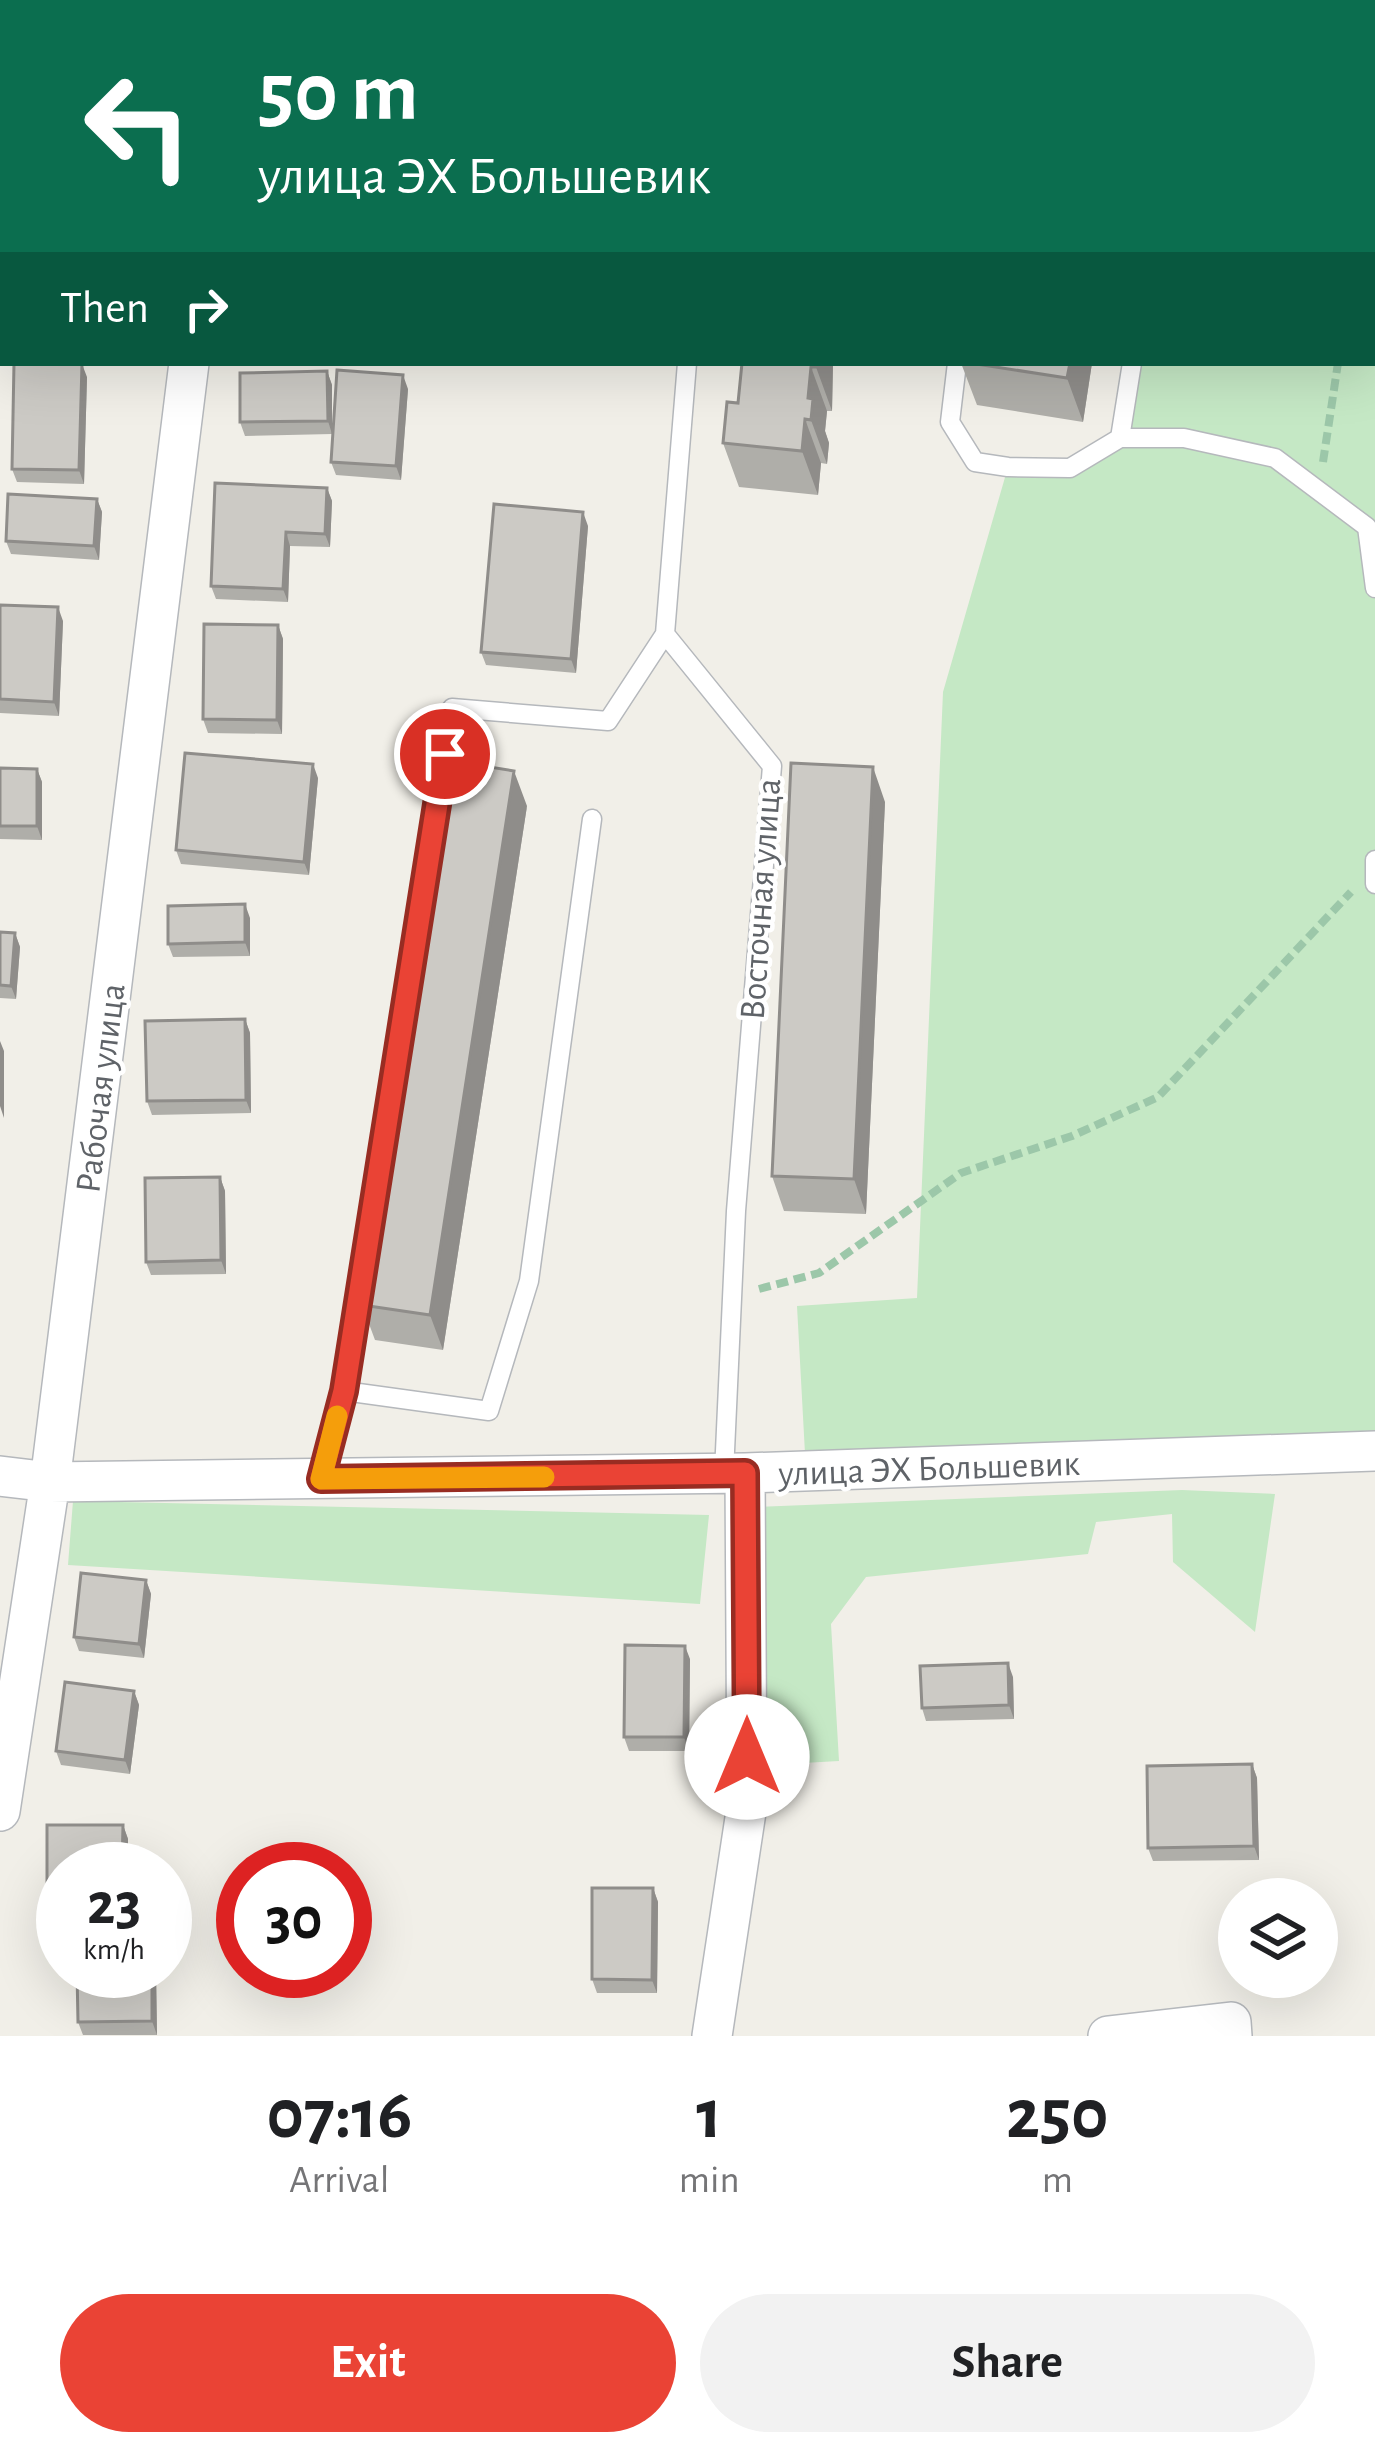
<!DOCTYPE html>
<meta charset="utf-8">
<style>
:root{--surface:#fff;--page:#f2f2f2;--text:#202124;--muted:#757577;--accent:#ea4335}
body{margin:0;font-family:"Alegreya Sans",sans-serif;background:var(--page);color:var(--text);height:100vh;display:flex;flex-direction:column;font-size:45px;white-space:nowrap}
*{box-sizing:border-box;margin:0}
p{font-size:39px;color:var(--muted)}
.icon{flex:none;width:66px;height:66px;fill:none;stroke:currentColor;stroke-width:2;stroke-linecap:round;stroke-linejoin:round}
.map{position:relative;height:2036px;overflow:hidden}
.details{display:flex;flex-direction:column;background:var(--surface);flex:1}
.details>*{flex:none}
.banner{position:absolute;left:0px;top:0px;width:1377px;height:366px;box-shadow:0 12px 48px #0002;background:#0b6e4f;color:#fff;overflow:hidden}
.fabs{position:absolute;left:1218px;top:1878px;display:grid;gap:24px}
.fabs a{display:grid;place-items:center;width:120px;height:120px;border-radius:50%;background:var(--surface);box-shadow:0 12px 48px #0002;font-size:60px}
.speed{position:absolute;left:36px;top:1842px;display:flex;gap:24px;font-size:60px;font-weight:700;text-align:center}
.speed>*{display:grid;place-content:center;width:156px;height:156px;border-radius:50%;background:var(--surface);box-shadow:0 12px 48px #0002;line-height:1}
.speed small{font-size:30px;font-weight:400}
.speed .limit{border:18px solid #d22;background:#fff;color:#111}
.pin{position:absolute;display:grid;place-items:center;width:102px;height:102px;color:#fff;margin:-51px;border:6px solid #fff;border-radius:50%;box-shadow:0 3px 12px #0007}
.me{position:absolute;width:132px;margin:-66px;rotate:0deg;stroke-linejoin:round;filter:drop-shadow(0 0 9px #0008)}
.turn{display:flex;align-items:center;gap:42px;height:252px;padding:0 60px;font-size:54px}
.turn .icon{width:156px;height:156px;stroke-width:2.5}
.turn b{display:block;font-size:84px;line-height:102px}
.then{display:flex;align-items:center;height:114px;padding:0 60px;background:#0003;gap:24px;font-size:45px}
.eta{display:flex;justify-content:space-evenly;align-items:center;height:204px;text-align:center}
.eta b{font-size:72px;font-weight:600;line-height:84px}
.cta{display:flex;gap:24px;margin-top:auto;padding:24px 60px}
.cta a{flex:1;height:138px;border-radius:72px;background:var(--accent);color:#fff;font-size:48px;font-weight:600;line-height:138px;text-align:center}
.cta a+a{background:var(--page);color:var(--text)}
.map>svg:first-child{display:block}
.green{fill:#c5e8c5}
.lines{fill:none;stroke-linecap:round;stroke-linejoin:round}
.service-casing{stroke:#b5b8bc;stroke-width:21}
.minor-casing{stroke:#b5b8bc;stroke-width:42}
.path{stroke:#9cc7a9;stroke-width:8;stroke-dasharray:12 6;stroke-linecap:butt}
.service{stroke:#fff;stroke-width:18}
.minor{stroke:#fff;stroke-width:39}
.wall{fill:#afaea9}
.shaded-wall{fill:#8f8d8a}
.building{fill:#cccac5;stroke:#8f8d8a;stroke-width:3}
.route-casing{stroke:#982c22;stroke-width:30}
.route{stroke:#ea4335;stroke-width:21}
.slow{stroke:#f59e0b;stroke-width:21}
.labels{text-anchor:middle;stroke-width:9;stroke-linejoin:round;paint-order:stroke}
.street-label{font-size:36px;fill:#5f6368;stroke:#fff}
</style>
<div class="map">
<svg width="1375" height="2036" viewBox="0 0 1375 2036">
<rect width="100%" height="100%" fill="#f1efe8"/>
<path class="green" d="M775 0H1375V1451L806 1472 797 1306 917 1298 943 692 1008 467 1070 468 1119 438 1132 363H1374V3Z
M1182 1490 1275 1494 1255 1632 1173 1562 1172 1514 1096 1522 1088 1554 866 1577 831 1624 839 1761 768 1765 756 1507Z
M73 1501 709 1515 700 1604 68 1565Z"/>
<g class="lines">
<defs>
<path id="service" d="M0 142 3 143
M687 363 665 634 772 766 736 1211 724 1473
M957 363 950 422 975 462 1008 467 1070 468 1120 438 1132 363
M1120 438H1184L1275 458 1367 527 1375 588
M1375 860V884
M344 1391 489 1411 529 1281 592 819
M321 1479 344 1391 452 708 608 721 665 634"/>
<path id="minor" d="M234 3V0
M0 1476 50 1482 745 1473 1375 1451
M0 1811 50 1482 189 363
M712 2036 747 1805 745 1473
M1108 2036 1231 2022 1232 2036"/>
</defs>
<use href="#service" class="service-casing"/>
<use href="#minor" class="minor-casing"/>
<path class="path" d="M609 3V0
M1374 298 1375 297
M1323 462 1338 363
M759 1289 819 1273 961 1173 1072 1136 1158 1097 1351 892"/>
<use href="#service" class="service"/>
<use href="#minor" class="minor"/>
</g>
<path class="wall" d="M268 0H394V3H269Z
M742 363H833L832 411H827L825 431 829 443 827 464 821 463 818 495 739 487 723 443 738 403Z
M961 363H1092L1083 422 977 405Z
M327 371 332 385V434L245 436 240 422Z
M87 377 84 484 17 482 12 469Z
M408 389 401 480 336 475 331 462Z
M327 488 332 501 330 547 290 546 288 602 216 599 211 586Z
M97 499 102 512 99 560 11 554 6 541Z
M588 526 576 673 486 665 481 652Z
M0 605 63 621 59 716 0 713Z
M278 625 283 639 282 734 208 733 203 719Z
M0 768 37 769 42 782V840L0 839Z
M318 778 309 875 181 864 176 850Z
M885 802 866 1214 784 1211 772 1176Z
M527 806 443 1350 375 1340 362 1305Z
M250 918V956L173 957 168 944Z
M0 932 15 933 20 947 16 999 0 998Z
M245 1019 250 1033 251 1113 152 1115 147 1101Z
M220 1177 225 1191 226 1274 151 1275 146 1262Z
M146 1580 151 1594 144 1658 79 1651 74 1637Z
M690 1659 689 1751H629L624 1737Z
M1013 1677 1014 1719 926 1721 922 1708Z
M134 1691 139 1705 130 1774 61 1765 56 1751Z
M1252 1764 1257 1778 1259 1860 1153 1861 1148 1848Z
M47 1825H123L128 1839V1869H63V1908H52L47 1894Z
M653 1888 658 1902 657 1993H597L592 1979Z
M156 1971 157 2035H83L78 2022Z"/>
<path class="shaded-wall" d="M816 363H833L832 411 816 367Z
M1070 363H1092L1083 422 1067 378Z
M82 364 87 377 84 484 79 470Z
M811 367 827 411 825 431 829 443 827 464 811 420 808 398Z
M327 371 332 385V434L328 421Z
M403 375 408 389 401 480 396 466Z
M805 419 821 463 818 495 802 451Z
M327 488 332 501 330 547 325 534Z
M97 499 102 512 99 560 94 546Z
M583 512 588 526 576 673 571 659Z
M286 532 290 546 288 602 283 589Z
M58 607 63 621 59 716 54 702Z
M278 625 283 639 282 734 277 720Z
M313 764 318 778 309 875 304 862Z
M873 767 885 802 866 1214 854 1179Z
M37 769 42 782V840L37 826Z
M514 771 527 806 443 1350 430 1315Z
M245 904 250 918V956L245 942Z
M15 933 20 947 16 999 11 986Z
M245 1019 250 1033 251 1113 246 1100Z
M0 1041 4 1051V1118L0 1106Z
M220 1177 225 1191 226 1274 221 1260Z
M146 1580 151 1594 144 1658 139 1644Z
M685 1646 690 1659 689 1751 684 1737Z
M1008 1663 1013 1677 1014 1719 1009 1705Z
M134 1691 139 1705 130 1774 125 1760Z
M1252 1764 1257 1778 1259 1860 1254 1846Z
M123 1825 128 1839V1869H122Z
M653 1888 658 1902 657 1993 652 1980Z
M152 1971H156L157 2035 152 2021Z"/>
<path class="building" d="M45 0H176V3H45Z
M1004 0H1105V3H1004Z
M14 363 82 364 79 470 12 469Z
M742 363H816V367H811L808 398 813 399 811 420 805 419 802 451 723 443 727 402 738 403Z
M970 363H1070L1067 378Z
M337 370 403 375 396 466 331 462Z
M327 371 328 421 240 422V373Z
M215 483 327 488 325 534 286 532 283 589 211 586Z
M8 494 97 499 94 546 6 541Z
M494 504 583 512 571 659 481 652Z
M0 605 58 607 54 702 0 699Z
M204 624 278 625 277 720 203 719Z
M185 753 313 764 304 862 176 850Z
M446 760 514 771 430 1315 362 1305Z
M791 763 873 767 854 1179 772 1176Z
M0 768 37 769V826H0Z
M245 904V942L168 944V906Z
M0 932 15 933 11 986 0 985Z
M245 1019 246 1100 147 1101 145 1021Z
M220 1177 221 1260 146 1262 145 1178Z
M81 1573 146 1580 139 1644 74 1637Z
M625 1645 685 1646 684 1737H624Z
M1008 1663 1009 1705 922 1708 920 1666Z
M65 1682 134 1691 125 1760 56 1751Z
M1252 1764 1254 1846 1148 1848 1147 1766Z
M47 1825H123L122 1869H63V1894H47Z
M592 1888H653L652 1980 592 1979Z
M77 1971H152V2021L78 2022Z"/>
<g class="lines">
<defs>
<path id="route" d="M445 754 344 1391 321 1479 745 1473 747 1757"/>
</defs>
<use href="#route" class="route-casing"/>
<use href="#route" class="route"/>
<path class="slow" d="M337 1416 321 1479 544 1477"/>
</g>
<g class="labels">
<g class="street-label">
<text transform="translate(759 899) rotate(-86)" y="13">Восточная улица</text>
<text transform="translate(99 1088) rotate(-83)" y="13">Рабочая улица</text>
<text transform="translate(929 1467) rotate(-2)" y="13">улица ЭХ Большевик</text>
</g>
</g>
</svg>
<div class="fabs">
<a><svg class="icon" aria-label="layers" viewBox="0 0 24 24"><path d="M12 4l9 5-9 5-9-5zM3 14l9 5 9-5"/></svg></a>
</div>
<div class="speed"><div>23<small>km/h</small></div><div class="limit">30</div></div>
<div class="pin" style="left:445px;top:754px;background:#d93025"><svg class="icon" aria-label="arrive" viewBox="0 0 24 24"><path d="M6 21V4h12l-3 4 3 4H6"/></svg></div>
<svg class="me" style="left:747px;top:1757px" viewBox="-20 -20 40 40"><circle r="19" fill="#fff"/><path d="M0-13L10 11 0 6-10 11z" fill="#ea4335"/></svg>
<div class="banner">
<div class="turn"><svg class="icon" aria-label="left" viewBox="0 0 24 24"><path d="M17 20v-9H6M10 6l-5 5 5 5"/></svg><div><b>50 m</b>улица ЭХ Большевик</div></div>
<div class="then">Then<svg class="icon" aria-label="right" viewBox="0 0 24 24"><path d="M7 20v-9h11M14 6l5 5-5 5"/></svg></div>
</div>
</div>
<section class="details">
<div class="eta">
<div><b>07:16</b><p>Arrival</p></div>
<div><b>1</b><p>min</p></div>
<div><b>250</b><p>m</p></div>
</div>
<div class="cta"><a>Exit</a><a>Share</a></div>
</section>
